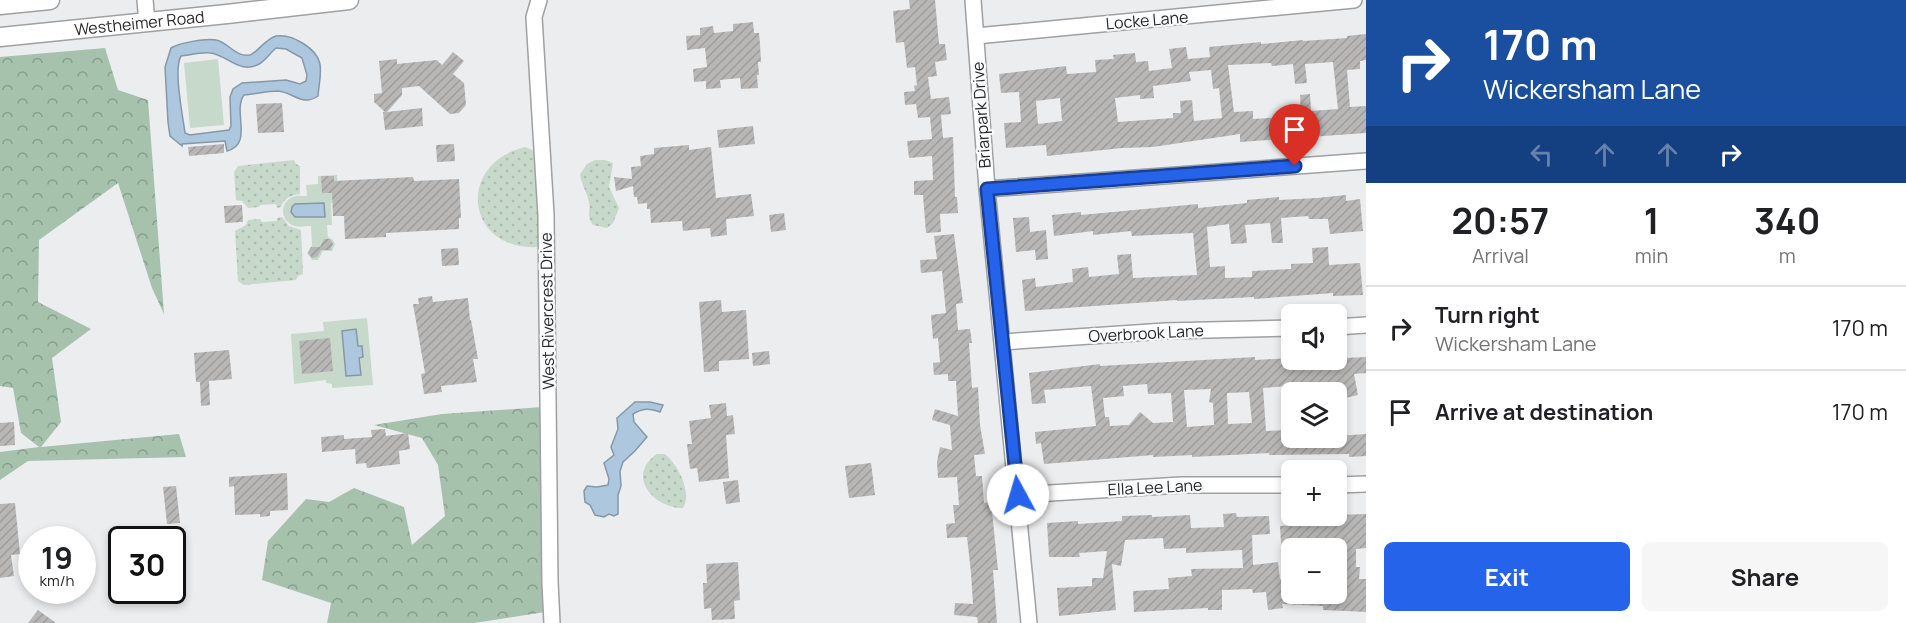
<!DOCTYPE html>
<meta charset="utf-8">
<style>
:root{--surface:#fff;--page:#f6f6f6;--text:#202124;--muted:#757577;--line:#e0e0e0;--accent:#2563eb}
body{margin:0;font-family:Manrope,sans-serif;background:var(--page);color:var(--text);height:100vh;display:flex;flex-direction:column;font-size:22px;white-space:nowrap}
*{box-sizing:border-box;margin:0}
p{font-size:20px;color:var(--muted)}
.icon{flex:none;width:33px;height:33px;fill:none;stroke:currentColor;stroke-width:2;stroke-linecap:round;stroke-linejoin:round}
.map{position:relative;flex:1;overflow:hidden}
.side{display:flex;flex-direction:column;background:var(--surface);width:540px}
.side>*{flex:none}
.banner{background:#1a4fa0;color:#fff;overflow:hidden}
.controls{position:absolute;left:1281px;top:304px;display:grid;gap:12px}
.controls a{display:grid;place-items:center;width:66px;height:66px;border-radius:9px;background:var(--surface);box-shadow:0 3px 9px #0003;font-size:30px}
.speed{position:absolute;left:18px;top:526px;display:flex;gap:12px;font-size:30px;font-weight:700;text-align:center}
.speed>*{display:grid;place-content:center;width:78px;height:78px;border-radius:50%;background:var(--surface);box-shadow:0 3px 9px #0003;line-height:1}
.speed small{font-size:15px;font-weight:400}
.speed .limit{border:3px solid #111;border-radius:9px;background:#fff;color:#111}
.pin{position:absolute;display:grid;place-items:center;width:51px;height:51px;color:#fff;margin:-62px -26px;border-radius:50% 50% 50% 0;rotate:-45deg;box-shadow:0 0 6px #0007}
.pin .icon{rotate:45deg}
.me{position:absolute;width:66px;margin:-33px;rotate:354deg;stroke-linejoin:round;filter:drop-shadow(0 0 4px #0008)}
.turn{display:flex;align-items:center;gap:21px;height:126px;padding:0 18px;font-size:27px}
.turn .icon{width:78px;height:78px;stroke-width:2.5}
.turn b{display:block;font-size:42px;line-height:51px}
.lanes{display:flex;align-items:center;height:57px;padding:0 18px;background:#0003;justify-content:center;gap:30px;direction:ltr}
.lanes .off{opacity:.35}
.eta{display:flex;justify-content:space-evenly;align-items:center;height:102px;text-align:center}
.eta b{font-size:36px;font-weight:700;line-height:42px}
.cta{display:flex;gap:12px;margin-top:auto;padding:12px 18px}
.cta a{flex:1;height:69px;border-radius:9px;background:var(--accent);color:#fff;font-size:24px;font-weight:700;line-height:69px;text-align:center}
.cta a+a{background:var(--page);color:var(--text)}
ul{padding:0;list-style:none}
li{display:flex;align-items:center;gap:18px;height:84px;padding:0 18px;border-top:2px solid var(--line)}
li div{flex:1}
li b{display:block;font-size:22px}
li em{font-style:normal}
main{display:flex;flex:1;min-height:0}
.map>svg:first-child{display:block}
.green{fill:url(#green-dots)}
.forest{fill:url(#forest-crowns)}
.pitch{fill:#c7d9cb}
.water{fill:#adc8de;stroke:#8598a8;stroke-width:1.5;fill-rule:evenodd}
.building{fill:url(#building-hatch);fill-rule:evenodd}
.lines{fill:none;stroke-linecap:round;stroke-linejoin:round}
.minor-casing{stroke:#9fa0a2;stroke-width:18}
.major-casing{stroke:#9fa0a2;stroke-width:21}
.minor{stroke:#fff;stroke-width:15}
.major{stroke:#fff;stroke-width:18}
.route-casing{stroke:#184099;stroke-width:15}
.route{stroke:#2563eb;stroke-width:10}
.labels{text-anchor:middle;stroke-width:4.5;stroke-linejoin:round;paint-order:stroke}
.street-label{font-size:16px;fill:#29292a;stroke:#f9fbfc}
</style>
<main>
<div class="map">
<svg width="1366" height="623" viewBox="0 0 1366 623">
<defs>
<pattern id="green-dots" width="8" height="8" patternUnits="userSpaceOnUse" patternTransform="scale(1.5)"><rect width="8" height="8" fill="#c7d9cb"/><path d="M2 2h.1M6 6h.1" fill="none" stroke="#abbaae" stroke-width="1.8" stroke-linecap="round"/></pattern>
<pattern id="forest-crowns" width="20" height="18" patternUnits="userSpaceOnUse" patternTransform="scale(1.5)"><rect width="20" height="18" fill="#a6c2ad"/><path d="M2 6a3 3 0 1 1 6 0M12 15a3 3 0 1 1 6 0" fill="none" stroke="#879e8d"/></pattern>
<pattern id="building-hatch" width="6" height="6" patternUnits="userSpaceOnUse" patternTransform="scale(1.5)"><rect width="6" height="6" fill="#b8b7b6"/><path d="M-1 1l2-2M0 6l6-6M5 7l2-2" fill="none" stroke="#9e9d9d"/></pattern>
</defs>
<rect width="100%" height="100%" fill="#ecedef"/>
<path class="green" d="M525 147 537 152 541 241 538 247C466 251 455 164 525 147Z
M294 160 296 164 300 166V194C291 195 284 198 281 207L277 208 276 204 260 205 259 207 248 208 242 201 236 200 234 172 238 166Z
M595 160H605L613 163 609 187 619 208 613 223 607 228 593 225C586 215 591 212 589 202 587 192 581 184 580 174L587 164Z
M282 217 289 226 301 230 303 274 298 276 296 280 244 285 238 281 235 231 246 225 248 220 260 219 262 222 277 221V218Z
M657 454H665C677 463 693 493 683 508 654 508 625 476 657 454Z"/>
<path class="forest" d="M105 48 118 90 148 100 164 314 152 288 118 183 39 240 38 302 91 329 52 358 61 422 41 447 179 434 186 457 28 461 0 480V452L39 447 21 433 13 388 0 386V57Z
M542 407 545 612 474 623H327L331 603 262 580 268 541 306 499 329 502 354 488 404 507 412 545 445 516 438 465 422 438 374 425 442 414Z"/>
<path class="pitch" d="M218 59 224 125 190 128 184 63Z
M337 175 339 202 331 203 332 225H327L328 237 333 240 335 244 332 251H323L318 260H312L307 253 312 245 311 226C305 226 298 228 292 225 280 219 280 203 292 197 297 195 302 196 307 196L306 185 318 184V176Z
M367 318 373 385 332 388V384L326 383V380L294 384 291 334 324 331 323 322Z"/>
<path class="water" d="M276 36C288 35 294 38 304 44 327 59 320 72 318 96 302 107 293 92 278 91 267 91 255 94 244 95 232 111 254 144 227 151L225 141 182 144V146L170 136 168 122 165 67 171 48C179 43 206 38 216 40 228 42 236 58 250 55 257 53 264 40 276 36ZM276 48 286 49 302 58 307 75 306 81 300 84 286 80 242 83 233 89 230 97 231 126 229 130 190 135 185 133C183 117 173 69 181 56 190 55 201 52 210 53 226 54 240 75 259 64 265 61 270 53 276 48Z
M324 203 325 217H295L291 212 292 207 295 204Z
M356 329 358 346H362L363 357 359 358 361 375 346 376 342 331Z
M635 402H650L663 405 660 412C649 408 643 408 633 414L634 422 647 437 635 451 623 462 620 471 621 486 618 495V514L614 516 609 514 604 517 595 515 590 505 585 502 584 491 587 486 597 487 608 485 609 479 604 463 614 455 611 447 618 429 617 418Z"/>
<path class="building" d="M909 0H935L939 44H945L947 60 935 62 937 76 928 77 931 99 949 97 951 114 941 115 943 138 953 137 955 197H957L958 213 940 214 941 232 926 233 923 195H914V181L933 180 932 156 909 158 907 141 932 139 930 117 918 118 916 104 905 105 904 92 915 91 914 86 917 85 915 67 907 68 904 42 896 43 893 11 910 9Z
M753 22 754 33H759L760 44 761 62H758L759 75H757L758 88 741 89 740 78 720 80 721 88 706 89V81L694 82 693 69 707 67 705 48 687 50 686 36 700 35V28L713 26 714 33 733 31V24Z
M1366 34V60L1360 61V69L1347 70 1350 107 1366 106V133L1240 142V134L1153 147 1122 148 1047 156 1046 145 1006 148 1004 123 1021 122 1019 92 1001 93 999 74 1066 66 1067 74 1096 72 1095 60 1114 59 1113 55 1135 53 1136 62 1148 61 1149 71 1172 68 1169 49 1186 47 1188 59 1210 57 1209 47 1261 42V44L1303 40V41L1347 38V36ZM1333 62 1338 109 1311 111 1310 94 1300 95 1301 116 1253 119V111L1234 112 1228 65 1271 63 1272 66 1293 64 1295 84 1307 83 1305 64ZM1211 70 1213 89 1219 88 1222 118 1194 121 1192 100 1180 101 1181 113H1173V118L1118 122 1115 98 1140 95V99L1154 98 1153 86 1191 81 1189 72ZM1060 98 1062 121 1038 124 1036 101Z
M453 52 464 61 453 74 464 83 466 105 459 113 450 114 419 86 402 88V95L387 112 422 108 423 126 385 130 383 112H385L374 102V94L382 93 379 61 397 59V64L437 60 442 65Z
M282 103 284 132 258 133 256 104Z
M753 126 755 144 719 148 717 130Z
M224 144V153L189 156 188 147Z
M454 144 455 161 437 162 436 145Z
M689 145V150L711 147 716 198 751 194 754 216 726 219 727 235 711 237 710 228 683 231 682 221 651 223 650 209H647V203L638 204 637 197H634L633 186 616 191 614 177 632 179 631 167 641 166 640 156 654 154V148Z
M321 176H334V181L413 177 414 181 459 179 461 218H459V229L386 233V237L345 239 344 216H333L332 193H322Z
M1346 195V201L1360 199 1363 231 1330 234 1328 219H1309L1308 216 1281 218 1283 243H1272L1270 223 1245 225 1247 243 1231 244 1229 224 1207 227 1210 267 1225 266V278L1252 277V271L1291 269V264L1313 263 1312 248 1328 247 1329 265 1360 263 1363 295 1333 296V293L1254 299V297L1177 301V300L1025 311 1022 280 1035 278 1036 287 1073 282 1072 269 1088 267 1089 277 1119 274 1117 255 1131 254 1133 278 1197 275 1193 233 1132 236 1131 231 1093 235V231L1054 236 1052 215 1081 212V215L1198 204V208L1247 203V200L1279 197V200L1317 198Z
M242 205 243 222 225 223 224 206Z
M784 213 786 230 771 232 769 215Z
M1029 217 1030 232 1046 230 1048 259 1036 260 1035 250 1016 252 1013 218Z
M954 234 963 303 956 304 958 330 970 329 972 343H969L972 388 978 387 980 425 985 454 974 455 976 476H982L984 503 991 502 998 570H993L997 623H978L977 617 954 615 955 603 973 604 971 573 967 537 947 538 946 524 955 523 953 505H959L957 477 938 478 937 462 940 447 952 450 950 425 932 420 935 409 958 416 956 381H948V374L934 375 933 363 940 362 938 338 933 339 931 315 946 313 942 271 921 273 920 260 937 259 934 236Z
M324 239H330L333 244 330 250H321L317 257 312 258 308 253 311 247H320Z
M458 248 459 265 442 266 441 249Z
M432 296 433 302 468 298 470 320H471L478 359H473L477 382 441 386 442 392 424 394 421 374 425 373 413 304H419L418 298Z
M721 300 722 312 746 310 749 359 719 361V371L704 372 699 302Z
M330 338 333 371 302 374 299 341Z
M229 350 232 379 209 381 210 405 201 406 200 382H196L194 353Z
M769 351 770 364 753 366 752 353Z
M1255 357V360L1292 358V360H1324V364L1346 363 1345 358 1366 357V373L1354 374 1358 395 1336 400V393H1327V391L1287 393V386L1263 388 1266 431 1292 430V438H1336V436L1366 434V456L1349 457V454L1269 455V453L1192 457V455L1153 457V455L1044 464 1041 443 1036 444 1035 432 1096 426 1091 386 1044 390 1046 403 1032 404 1029 373 1100 364V366ZM1147 384 1148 394 1171 393 1173 422 1153 423 1140 412 1129 425 1110 426 1109 417H1105L1103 398 1124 396 1123 386ZM1211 389 1209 402 1213 403 1214 425 1187 427 1184 390ZM1249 392 1252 423 1228 424 1227 393Z
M726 403 727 416 733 415 735 434 726 435 729 478 699 482 697 468 690 469 687 444H692L689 421 711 418 709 405Z
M14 422 15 445 0 446V423Z
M385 429 386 436 408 433 410 449 399 451 400 464 367 468 366 463 356 464 355 449 322 452 321 437 344 435V439L372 437 371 430Z
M871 463 875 495 849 498 845 466Z
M287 473 288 510 270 511V516L260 517V514L235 515 234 486 229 487V477Z
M738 480 740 502 726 504 723 482Z
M176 486 180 523 167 524 163 487Z
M15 503 20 554 11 555 14 576 0 578V504Z
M1236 513 1237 517 1269 516 1270 534 1252 535 1253 565 1278 562 1280 579 1292 580V594H1336V585L1346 586 1347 561H1341L1340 546 1314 547V549H1292V559H1282L1280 526 1298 525V516H1313V520L1333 519V516L1336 515 1366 514V548L1356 549V567H1360L1359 579H1366V612L1323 610V606L1282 604 1283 608 1268 610 1266 592 1253 593 1252 589 1222 590V610H1208V608L1134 612 1133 591 1169 589 1168 578 1192 576 1191 569 1243 568 1242 550 1186 553V548L1164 549 1163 538 1125 540 1121 566 1112 564 1116 610 1059 616 1057 588 1092 586V578H1103L1107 551 1079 553 1080 557H1049L1047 523 1078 521V524L1122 521V516L1152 515V517L1190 515 1191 528 1224 527 1223 514Z
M738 562 740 600 734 601 735 619 712 620 711 608 704 609 703 583H707L706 564Z
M38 610 56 623H28Z"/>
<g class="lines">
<defs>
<path id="minor" d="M145 0 147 23
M539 0 534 17 546 215 550 582 552 623
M973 0 987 189 1029 623
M976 36 1354 0
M987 189 1366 161
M1336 327 1366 325
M1002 342 1165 331 1292 328
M1336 485 1366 484
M1018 495 1181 485H1292"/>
<g id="major">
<path d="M0 5 50 0"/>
<path id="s1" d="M0 37 227 14 349 0"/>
</g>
</defs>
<use href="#minor" class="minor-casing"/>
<use href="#major" class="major-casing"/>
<use href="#minor" class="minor"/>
<use href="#major" class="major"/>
</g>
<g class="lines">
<defs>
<path id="route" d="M1018 495 987 189 1295 166"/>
</defs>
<use href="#route" class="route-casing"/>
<use href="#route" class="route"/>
</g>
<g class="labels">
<g class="street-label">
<text transform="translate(1147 20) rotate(-5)" y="6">Locke Lane</text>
<text dy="6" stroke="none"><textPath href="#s1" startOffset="140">Westheimer Road</textPath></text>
<text transform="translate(981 115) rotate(-94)" y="6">Briarpark Drive</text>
<text transform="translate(547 311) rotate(-91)" y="6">West Rivercrest Drive</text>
<text transform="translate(1146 333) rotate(-3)" y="6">Overbrook Lane</text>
<text transform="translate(1155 487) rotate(-3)" y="6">Ella Lee Lane</text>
</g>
</g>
</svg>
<div class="controls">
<a><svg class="icon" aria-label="sound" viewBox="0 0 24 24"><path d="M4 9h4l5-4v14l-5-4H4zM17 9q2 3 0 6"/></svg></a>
<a><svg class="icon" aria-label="layers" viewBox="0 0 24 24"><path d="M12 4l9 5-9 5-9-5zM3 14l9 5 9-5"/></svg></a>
<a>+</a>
<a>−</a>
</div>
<div class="speed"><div>19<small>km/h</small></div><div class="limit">30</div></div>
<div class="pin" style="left:1295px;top:166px;background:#d93025"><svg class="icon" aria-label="arrive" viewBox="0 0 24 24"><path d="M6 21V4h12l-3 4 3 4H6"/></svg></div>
<svg class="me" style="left:1018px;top:495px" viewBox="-20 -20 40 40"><circle r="19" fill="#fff"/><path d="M0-13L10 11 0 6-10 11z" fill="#2563eb"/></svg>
</div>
<section class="side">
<div class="banner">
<div class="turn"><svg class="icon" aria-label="right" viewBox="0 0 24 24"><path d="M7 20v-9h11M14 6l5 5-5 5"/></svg><div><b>170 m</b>Wickersham Lane</div></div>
<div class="lanes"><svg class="icon off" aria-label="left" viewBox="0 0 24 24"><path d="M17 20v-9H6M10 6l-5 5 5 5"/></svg><svg class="icon off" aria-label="ahead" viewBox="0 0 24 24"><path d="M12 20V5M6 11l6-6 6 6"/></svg><svg class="icon off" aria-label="ahead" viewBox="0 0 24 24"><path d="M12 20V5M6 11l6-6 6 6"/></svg><svg class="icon" aria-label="right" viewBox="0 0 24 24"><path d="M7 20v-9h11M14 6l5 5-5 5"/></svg></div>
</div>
<div class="eta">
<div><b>20:57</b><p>Arrival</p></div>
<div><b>1</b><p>min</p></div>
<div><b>340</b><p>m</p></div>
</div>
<ul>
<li><svg class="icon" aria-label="right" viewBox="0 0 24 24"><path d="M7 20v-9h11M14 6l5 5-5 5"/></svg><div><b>Turn right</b><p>Wickersham Lane</p></div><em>170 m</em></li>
<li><svg class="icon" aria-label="arrive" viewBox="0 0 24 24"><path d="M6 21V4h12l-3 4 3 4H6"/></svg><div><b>Arrive at destination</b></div><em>170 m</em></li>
</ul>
<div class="cta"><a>Exit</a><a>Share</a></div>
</section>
</main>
